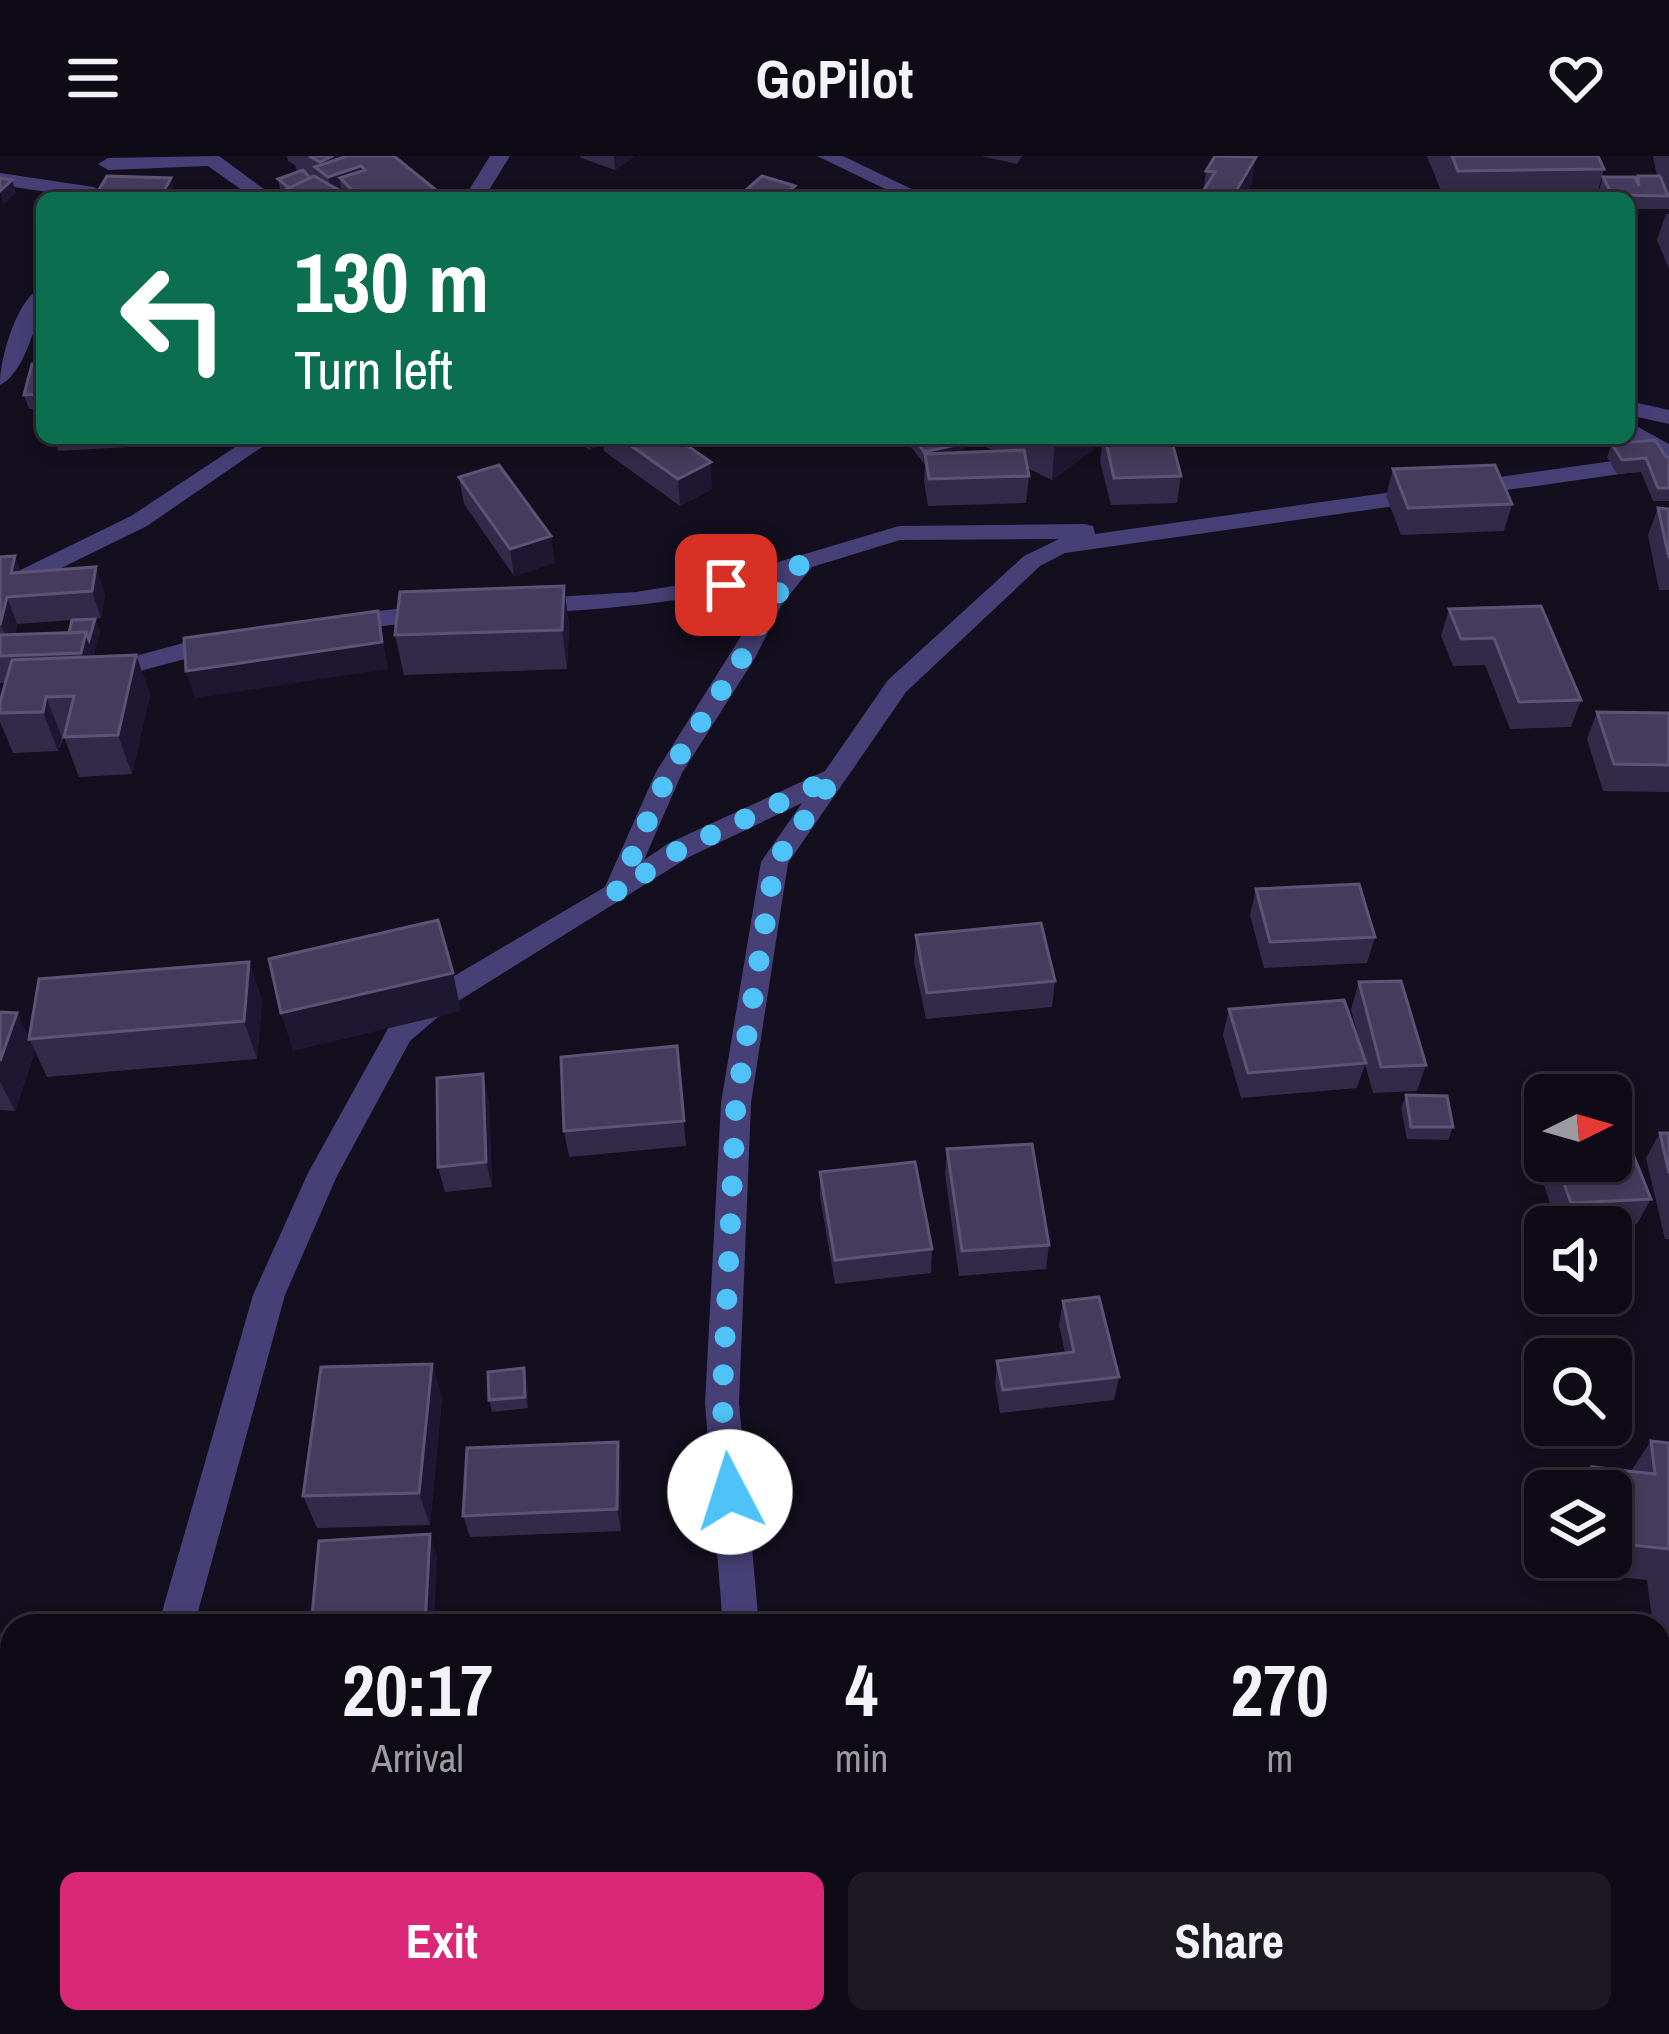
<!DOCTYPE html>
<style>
:root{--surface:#0e0b16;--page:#1c1923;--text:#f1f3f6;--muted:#9b9ba1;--line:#2e2b35;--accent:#db2777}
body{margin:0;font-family:"Archivo Narrow",sans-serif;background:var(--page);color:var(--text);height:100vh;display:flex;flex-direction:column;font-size:45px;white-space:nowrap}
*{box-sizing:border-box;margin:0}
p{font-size:39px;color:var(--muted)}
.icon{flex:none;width:66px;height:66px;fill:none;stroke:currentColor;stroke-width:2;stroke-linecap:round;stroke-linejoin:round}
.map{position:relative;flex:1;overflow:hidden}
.side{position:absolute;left:0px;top:1458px;width:1671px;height:420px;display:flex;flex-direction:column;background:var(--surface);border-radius:36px 36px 0 0;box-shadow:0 6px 18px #0003,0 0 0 3px var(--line)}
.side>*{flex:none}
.top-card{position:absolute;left:36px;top:36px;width:1599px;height:252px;border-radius:18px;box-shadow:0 6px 18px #0003,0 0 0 3px var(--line);background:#0b6e4f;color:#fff;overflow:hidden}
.needle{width:78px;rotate:85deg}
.controls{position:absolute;left:1524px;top:918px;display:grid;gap:24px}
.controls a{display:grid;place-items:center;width:108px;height:108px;border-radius:18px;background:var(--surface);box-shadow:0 6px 18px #0003,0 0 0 3px var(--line);font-size:60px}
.pin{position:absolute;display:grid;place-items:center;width:102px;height:102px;color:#fff;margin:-51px;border-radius:24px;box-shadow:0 6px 18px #0006}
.me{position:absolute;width:132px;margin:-66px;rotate:355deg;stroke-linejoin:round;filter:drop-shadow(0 0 9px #0008)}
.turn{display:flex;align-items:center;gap:42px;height:252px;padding:0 60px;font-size:54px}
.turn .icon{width:156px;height:156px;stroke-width:2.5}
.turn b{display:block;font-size:84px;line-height:102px}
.eta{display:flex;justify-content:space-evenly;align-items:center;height:204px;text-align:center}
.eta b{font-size:72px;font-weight:700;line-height:84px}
.button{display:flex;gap:24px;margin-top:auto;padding:24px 60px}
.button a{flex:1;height:138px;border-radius:18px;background:var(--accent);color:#fff;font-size:48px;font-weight:700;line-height:138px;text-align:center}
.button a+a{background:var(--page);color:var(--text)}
header{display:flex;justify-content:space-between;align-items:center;height:156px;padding:0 60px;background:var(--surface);font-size:54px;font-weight:700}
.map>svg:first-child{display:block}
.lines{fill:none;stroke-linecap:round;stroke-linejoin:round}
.street{fill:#474077;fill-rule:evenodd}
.wall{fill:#332a4a;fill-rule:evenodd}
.shaded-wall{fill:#1e1731}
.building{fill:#453c5d;stroke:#5c5375;stroke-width:3}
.route{stroke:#4fc3f7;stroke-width:21;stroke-dasharray:0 37.8}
</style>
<header><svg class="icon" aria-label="menu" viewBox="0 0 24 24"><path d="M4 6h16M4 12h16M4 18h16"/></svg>GoPilot<svg class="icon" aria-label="heart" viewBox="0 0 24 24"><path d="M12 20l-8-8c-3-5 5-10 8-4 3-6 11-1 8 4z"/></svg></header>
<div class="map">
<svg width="1669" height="1878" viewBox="0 0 1669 1878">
<rect width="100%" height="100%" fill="#130f1e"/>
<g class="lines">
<path class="street" d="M219 0 276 42H253L208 10 108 14 98 8 108 2Z
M490 0H510L484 42H464Z
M817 0H843L930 42H904Z
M0 17 94 31 104 37 88 42 0 29Z
M42 131C42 156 25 218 0 229 0 202 17 142 42 131Z
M1629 245 1669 254V268L1629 259Z
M1629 266 1669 288V311L1065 397 1040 410 906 536 788 707 751 947 739 1247 759 1470H723L705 1247 721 947 761 706 802 647 689 701 452 849 410 885 337 1020 285 1139 194 1470H158L253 1139 308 1017 390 869 432 833 605 731 656 616 778 421C696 446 615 453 530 457L521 455V443L636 436 724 422 899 370 1085 368 1093 370 1095 378 1655 299 1628 282ZM1059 383 1024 400 888 524 825 615 669 687 644 704 682 617 755 502 782 448 812 411 900 384Z
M249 282H275L147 370 0 442V424L131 360Z
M435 449 444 451V463L339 475 327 467 339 459Z
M221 477 230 479 233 485 230 491 99 526 86 518 90 512Z
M12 1848V1866H37L32 1878H0V1856Z
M754 1866H794L795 1878H755Z"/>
</g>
<path class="wall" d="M287 0H394L442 42H448H287L281 36 278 23 297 16 295 9 288 5Z
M580 0H635L615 14 581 2Z
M981 0H1022L1017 8Z
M1427 0H1598L1604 13 1596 42H1444Z
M1653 0H1669V53H1629V42H1603L1599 34 1603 21 1636 23 1638 20H1657Z
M1206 15 1252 27 1243 42H1199L1203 36Z
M1666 58H1669V113L1657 84Z
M42 208V252L29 253 24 239Z
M54 282H217L216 286 58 295Z
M569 282H676L712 333 680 350 604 295 603 286 590 294Z
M911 282H962L964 296 994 295 968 282H1095L1094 293 1052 324 1027 312 1029 320 1026 347 928 350 924 325 925 309 911 291Z
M1103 282H1171L1181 320 1177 347 1111 349 1100 305Z
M1612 288 1669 301V345H1653L1641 316 1617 318 1607 301Z
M1393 313 1512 348 1504 375 1401 379 1386 340Z
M459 321 555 407 514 420 464 348Z
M1658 352 1669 353V434H1659L1648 379Z
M15 400 21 417 105 438 101 462 83 463H95L100 476 94 498 95 501 136 499 150 539 132 618 79 621 64 581 58 595 13 597 0 566V546L6 527H0V401ZM72 464 69 477 15 479 17 468Z
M564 430 569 470 567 513 404 519 395 479Z
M1541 450 1581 544 1571 571 1510 573 1485 509 1453 510 1441 480 1449 453Z
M1597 556 1669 557V636L1603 635 1587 583Z
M1256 733 1375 781 1367 807 1264 812 1250 759Z
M916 779 1055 825 1052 851 926 863 914 806Z
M249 806 262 845 257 903 47 921 35 895 15 955 0 954V856L17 857 29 882Z
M1359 826 1426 909 1417 935 1373 937 1365 908 1357 932 1241 942 1223 879 1229 853 1362 897 1351 853Z
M677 890 686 990 569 1001 564 975Z
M1406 939 1453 971 1448 984 1407 983 1401 952Z
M489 944 492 1031 445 1036 438 1011Z
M1660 977H1669V1083H1665L1646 1002Z
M947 993 1049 1089 1046 1113 959 1120 945 1018Z
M1546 1005H1611L1651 1043 1637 1068H1624L1626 1094 1611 1098V1071H1558L1540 1017Z
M820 1016 932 1093 931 1117 835 1128 820 1041Z
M1063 1145 1119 1221 1114 1244 1000 1257 995 1228 997 1205 1065 1197 1059 1169Z
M432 1208 442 1242 430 1369 317 1372 303 1340Z
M524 1212 527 1224 528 1252 492 1256 489 1244Z
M1651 1285 1669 1287V1533L1661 1532 1669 1559 1659 1568V1470H1653L1647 1424 1580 1417 1578 1401H1611V1335H1578L1592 1311 1631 1315Z
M621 1308V1375L470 1381 463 1360Z
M1236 1866H1358L1360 1878H1238Z"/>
<path class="shaded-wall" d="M333 0H370L361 10 366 36 342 24 340 25 343 42H332L328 21 322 17 320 6Z
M615 0H635L615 14 614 1Z
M1256 1 1252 27 1243 42H1232Z
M171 22 176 42H160Z
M12 24 16 37 3 49 0 35Z
M795 30V42H781Z
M589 282H602L603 286 590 294Z
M1059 282H1095L1094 293 1052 324 1055 285Z
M965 287 964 301 925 298 923 309 924 296Z
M711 306 712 333 680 350 678 323Z
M551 380 555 407 514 420 510 393Z
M15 400 25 428 11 417Z
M96 411 105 438 101 462 92 435Z
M564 430 569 470 567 513 562 474Z
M7 441 17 468 12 496 1 469Z
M378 455 388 513 195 542 186 515Z
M95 463 100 476 94 498 95 503 91 524 81 497 86 476Z
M136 499 150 539 132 618 118 579Z
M46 541 62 581 58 595 43 556Z
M249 806 262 845 257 903 244 865Z
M453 817 461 855 293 895 281 857Z
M17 857 35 895 15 955 0 926V905Z
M483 918 489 944 492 1031 486 1006Z
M1633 1082 1626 1094 1611 1098V1088Z
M432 1208 442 1242 430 1369 419 1337Z
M524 1212 527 1224 528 1252 525 1241Z
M618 1286 621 1308V1375L617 1353Z
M430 1378 437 1400 434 1470H425Z
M0 1652 7 1660 0 1700Z
M0 1805 10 1814 0 1865Z"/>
<path class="building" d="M309 0H333L320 6Z
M347 0H394L442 39 433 42H398L388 34 396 42H360L340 22 365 14 361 10 328 21 315 11Z
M1215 0 1256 1 1232 42H1199L1215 16 1206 15Z
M1452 0H1598L1604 13 1458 15Z
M303 14 310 22 289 32 278 23Z
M107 20 171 22 160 42H94Z
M314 20 353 42H300L285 34Z
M762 20 795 30 781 42H737Z
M1638 20H1660L1668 40 1612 39 1603 21H1635L1639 30Z
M0 22 12 24 0 35Z
M1172 36 1196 40 1195 42H1169Z
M32 208H42V238L24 239Z
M620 282H676L711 306 678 323Z
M915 282H962L965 287 924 296Z
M1105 282H1171L1181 320 1114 322Z
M1655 284 1666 301H1669V332H1658L1646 302 1622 304 1612 288Z
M1024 294 1029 320 929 323 925 298Z
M499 309 551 380 510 393 459 321Z
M1495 309 1512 348 1408 352 1393 313Z
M1658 352 1669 353V402Z
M15 400 11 417 96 411 92 435 7 441 0 469V401Z
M564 430 562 474 395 479 400 436Z
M1541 450 1581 544 1519 546 1494 482 1461 483 1449 453Z
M378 455 382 486 186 515 184 482Z
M95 463 89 484 86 476 69 477 72 464Z
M86 476 81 497 0 500V479Z
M136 499 118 579 64 581 74 540 46 541 43 556 0 557V546L12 504Z
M1597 556 1669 557V609L1614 608Z
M1359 728 1375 781 1270 786 1256 733Z
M438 764 453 817 281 857 269 803Z
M1041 767 1055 825 927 837 916 779Z
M249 806 244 865 29 883 39 823Z
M1401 825 1426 909 1381 911 1359 826Z
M1344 844 1366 907 1248 917 1229 853Z
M0 856 17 857 0 905Z
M677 890 684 965 564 975 561 901Z
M483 918 486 1006 438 1011 437 922Z
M1406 939 1447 940 1453 971H1411Z
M1660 977H1669V1017Z
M1032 988 1049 1089 962 1095 947 993Z
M1629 988 1651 1043 1571 1047 1556 1005H1611V989Z
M915 1006 932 1093 835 1104 820 1016Z
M1618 1060 1633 1082 1611 1088V1071H1581Z
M1099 1141 1119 1221 1003 1234 997 1205 1074 1196 1063 1145Z
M432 1208 419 1337 303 1340 321 1211Z
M524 1212 525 1241 489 1244 488 1216Z
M1651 1285 1669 1287V1393L1611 1387V1335H1595L1592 1311 1655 1318Z
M618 1286 617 1353 463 1360 467 1292Z
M430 1378 425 1470H311L319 1385Z
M295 1458 293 1470H202L205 1459Z
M876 1459 877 1470H793L792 1465Z
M1659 1526 1669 1557V1558L1659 1559Z
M1166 1866H1232L1235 1878H1132L1130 1871Z
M1248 1866H1358L1360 1878H1250Z"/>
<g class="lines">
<path class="route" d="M726 429 801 409 771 446 742 502 669 616 616 737 679 694 834 621 775 706 736 947 722 1247 730 1336"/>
</g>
</svg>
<div class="controls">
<a><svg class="needle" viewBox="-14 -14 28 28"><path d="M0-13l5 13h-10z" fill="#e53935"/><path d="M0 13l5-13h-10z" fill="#9b9ba1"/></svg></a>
<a><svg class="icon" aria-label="sound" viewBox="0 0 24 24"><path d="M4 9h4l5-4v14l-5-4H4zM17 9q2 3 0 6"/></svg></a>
<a><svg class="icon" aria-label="search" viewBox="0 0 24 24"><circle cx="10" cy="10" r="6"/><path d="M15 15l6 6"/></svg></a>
<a><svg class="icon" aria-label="layers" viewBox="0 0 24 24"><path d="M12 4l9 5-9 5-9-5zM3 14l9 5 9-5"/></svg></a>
</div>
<div class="pin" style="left:726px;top:429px;background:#d93025"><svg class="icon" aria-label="arrive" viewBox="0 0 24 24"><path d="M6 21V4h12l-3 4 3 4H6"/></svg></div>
<svg class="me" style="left:730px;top:1336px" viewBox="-20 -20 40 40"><circle r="19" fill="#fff"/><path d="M0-13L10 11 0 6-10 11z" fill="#4fc3f7"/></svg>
<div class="top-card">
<div class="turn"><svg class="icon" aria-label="left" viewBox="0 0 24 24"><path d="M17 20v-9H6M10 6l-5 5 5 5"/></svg><div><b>130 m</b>Turn left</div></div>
</div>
<section class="side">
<div class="eta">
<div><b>20:17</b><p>Arrival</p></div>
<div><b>4</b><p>min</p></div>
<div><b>270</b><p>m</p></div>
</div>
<div class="button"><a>Exit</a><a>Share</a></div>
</section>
</div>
